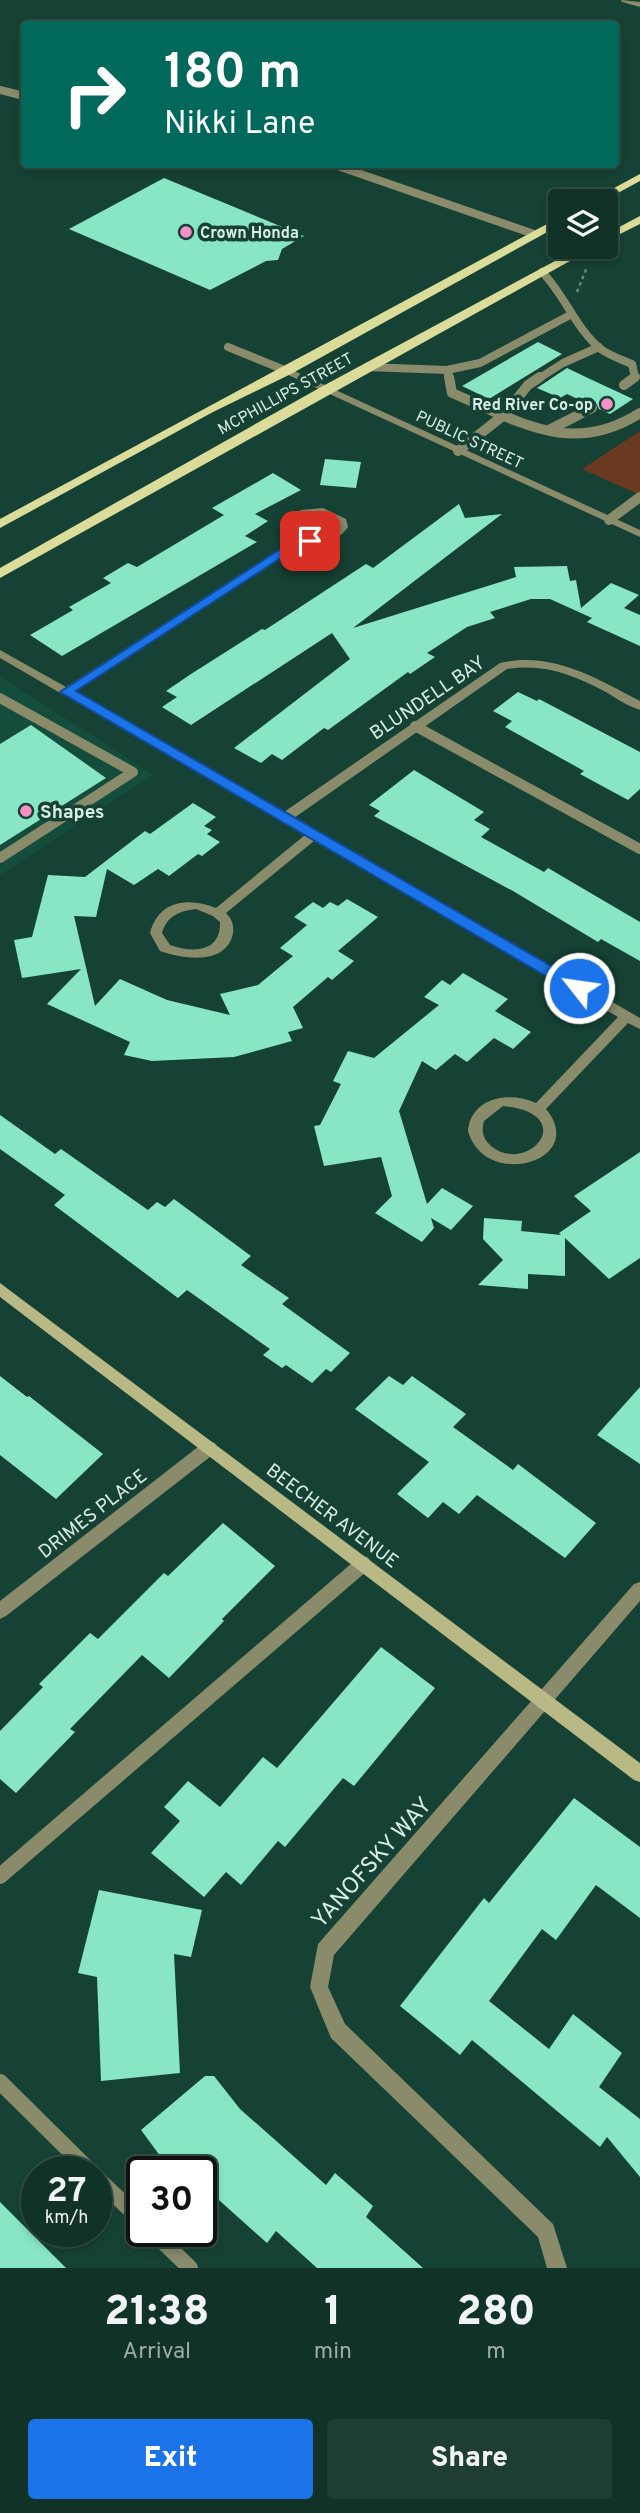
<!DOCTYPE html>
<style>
:root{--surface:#103227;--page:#1e3e33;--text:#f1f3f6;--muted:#9caaa7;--line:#304d44;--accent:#1a73e8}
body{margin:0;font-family:Overpass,sans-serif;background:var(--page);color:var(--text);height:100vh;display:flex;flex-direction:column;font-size:26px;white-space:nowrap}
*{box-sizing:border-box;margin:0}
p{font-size:23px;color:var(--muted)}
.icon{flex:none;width:38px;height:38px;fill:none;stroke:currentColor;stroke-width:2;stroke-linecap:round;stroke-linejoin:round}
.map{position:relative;height:2268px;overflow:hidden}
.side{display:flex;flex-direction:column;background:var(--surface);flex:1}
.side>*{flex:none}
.hud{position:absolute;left:21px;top:21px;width:598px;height:147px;border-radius:7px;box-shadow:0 4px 10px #0003,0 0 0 2px var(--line);background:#00695c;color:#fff;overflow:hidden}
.buttons{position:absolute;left:548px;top:189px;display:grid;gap:14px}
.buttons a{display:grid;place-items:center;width:70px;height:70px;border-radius:7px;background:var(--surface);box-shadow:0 4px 10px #0003,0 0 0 2px var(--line);font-size:35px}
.speed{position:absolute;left:21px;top:2156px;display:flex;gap:14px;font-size:35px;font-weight:700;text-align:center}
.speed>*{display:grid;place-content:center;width:91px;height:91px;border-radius:50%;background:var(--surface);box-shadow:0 4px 10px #0003,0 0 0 2px var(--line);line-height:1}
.speed small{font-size:18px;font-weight:400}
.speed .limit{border:4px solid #111;border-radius:10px;background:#fff;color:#111}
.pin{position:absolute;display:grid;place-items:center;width:60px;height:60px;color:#fff;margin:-30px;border-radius:14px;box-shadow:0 4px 10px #0006}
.me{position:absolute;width:77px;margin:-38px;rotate:300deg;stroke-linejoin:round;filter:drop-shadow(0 0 5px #0008)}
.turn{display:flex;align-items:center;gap:24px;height:147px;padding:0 28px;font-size:32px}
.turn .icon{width:91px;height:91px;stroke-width:2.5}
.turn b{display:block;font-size:49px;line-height:60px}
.eta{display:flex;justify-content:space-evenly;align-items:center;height:119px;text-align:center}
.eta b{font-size:42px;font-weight:800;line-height:49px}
.action{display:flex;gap:14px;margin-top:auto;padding:14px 28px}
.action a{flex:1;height:80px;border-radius:7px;background:var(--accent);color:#fff;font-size:28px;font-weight:800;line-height:80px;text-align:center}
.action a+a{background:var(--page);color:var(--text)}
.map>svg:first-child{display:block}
.built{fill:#144d3c}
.green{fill:#693a1f}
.building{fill:#88e6c4}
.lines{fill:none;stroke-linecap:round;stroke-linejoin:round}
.path{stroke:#65897d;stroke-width:2.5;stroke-dasharray:3.5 3.5;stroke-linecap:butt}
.lane-far2{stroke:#8a8b6b;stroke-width:8}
.lane-far1{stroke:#8a8b6b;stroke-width:10}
.lane{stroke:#8a8b6b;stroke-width:16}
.street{fill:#8a8b6b;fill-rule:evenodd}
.secondary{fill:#b8b985;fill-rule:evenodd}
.primary{fill:#dbdc99;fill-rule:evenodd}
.route{fill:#1a73e8;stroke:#114b97;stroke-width:2}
.poi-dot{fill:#fa8fc6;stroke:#154234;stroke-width:2.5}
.labels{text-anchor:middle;stroke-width:7;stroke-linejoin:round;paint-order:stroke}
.far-poi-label{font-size:16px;font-weight:bold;fill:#d7eee4;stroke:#154234;text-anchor:start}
.far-street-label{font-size:16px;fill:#d7eee4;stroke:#154234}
.street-label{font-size:19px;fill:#d7eee4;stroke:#154234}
.poi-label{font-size:19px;font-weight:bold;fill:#d7eee4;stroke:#154234;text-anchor:start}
.near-street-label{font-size:23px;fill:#d7eee4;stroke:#154234}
</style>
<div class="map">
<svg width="640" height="2268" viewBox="0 0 640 2268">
<rect width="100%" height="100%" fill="#154234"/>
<path class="built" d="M0 676 153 775 0 875Z"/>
<path class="green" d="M640 431V495L582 469Z"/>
<path class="building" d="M164 178 304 236 282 249 278 260 266 261 210 290 69 229Z
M538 342 562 354 489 399 462 386Z
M567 368 590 379 633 399 610 414 599 409 595 401 586 403 567 394 560 398 537 388Z
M325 459 361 462 356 488 320 485Z
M273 473 301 490 255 514 268 521 245 536 257 542 62 656 30 635 73 610 69 607 111 583 103 578 128 563 137 567 224 515 212 508Z
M459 504 465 518 502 514 353 628 516 577 514 567 567 566 570 581 576 580 581 608 611 583 639 595 624 608 640 615V646L587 622 592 618 550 599H531L490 612 495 618 467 627 427 653 435 657 410 674 408 672 328 730 324 728 282 760 272 754 261 763 234 748 350 659 332 633 191 725 162 707 177 697 166 691 191 674 262 629 265 630 366 564 373 568Z
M518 692 537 701 539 699 640 752V789L628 800 580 774 584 771 505 727 512 721 493 711Z
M31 725 106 778 0 845V744Z
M414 770 484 812 474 820 490 829 481 837 544 872 548 868 640 922V961L601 939 598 942 513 891 374 816 380 811 369 805Z
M193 803 216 817 204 826 212 830 207 834 220 842 202 856 198 854 169 876 158 869 134 885 107 869 96 917 74 916 95 1006 120 979 167 1000 230 1015 220 994 258 985 293 956 280 948 307 925 294 917 313 902 323 908 330 902 338 906 347 899 378 917 338 951 354 961 332 980 328 977 293 1007 303 1028 288 1032 292 1041 234 1057 152 1061 124 1055 130 1042 47 1004 81 969 22 978 14 940 32 937 48 875 85 877 145 831 150 834Z
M463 973 508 999 495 1011 531 1032 513 1049 494 1038 467 1062 455 1054 436 1070 422 1061 399 1111 427 1204 442 1188 473 1206 451 1230 431 1218 434 1228 422 1242 375 1213 392 1196 381 1157 324 1166 314 1126 320 1125 341 1084 333 1081 348 1051 374 1058 439 1005 424 997 442 980 450 985Z
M0 1115 55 1154 61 1149 148 1210 157 1202 165 1207 174 1199 251 1256 241 1265 289 1298 282 1304 350 1353 331 1372 326 1369 312 1383 286 1365 282 1368 263 1355 270 1349 187 1290 178 1298 54 1205 65 1195 0 1149Z
M640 1152V1258L609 1279 565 1238V1276L528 1274V1289L478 1285 503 1260 483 1239 484 1218 522 1221 521 1231 561 1235 559 1233 591 1211 574 1196Z
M0 1376 27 1397 29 1396 103 1454 56 1499 0 1455Z
M389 1376 403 1385 412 1376 466 1414 453 1427 513 1470 518 1464 596 1523 565 1558 477 1495 459 1514 443 1502 428 1518 397 1494 429 1462 355 1409Z
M640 1387V1464L597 1435Z
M223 1523 275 1566 222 1619 224 1621 169 1678 142 1655 70 1729 75 1732 16 1793 0 1779V1731L43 1687 39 1684 90 1633 98 1639 164 1573 168 1576Z
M381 1647 435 1688 354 1786 343 1778 285 1847 278 1841 241 1885 226 1872 204 1897 151 1853 180 1821 164 1807 188 1781 220 1807 263 1757 277 1768Z
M574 1798 640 1847V1918L596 1885 556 1940 542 1929 489 2001 549 2049 573 2014 622 2053 599 2087 640 2119V2177L607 2137 600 2147 472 2040 460 2055 400 2006 484 1898 489 1903Z
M99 1890 202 1910 191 1957 174 1954 180 2073 101 2081 97 1977 78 1973Z
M205 2076H214L240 2109 326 2185 335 2173 373 2206 366 2217 423 2268H317L276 2231 267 2243 201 2184V2172H172L141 2130Z
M0 2202 66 2268H0Z"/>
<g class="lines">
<path class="path" d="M577 292 587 267"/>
<path class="lane-far2" d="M0 90 24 96
M332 164 534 234
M542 272C565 295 576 330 602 350 611 356 622 360 632 364L635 377 632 379
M228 347 287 371
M367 367 447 370 480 363 572 314
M447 370 449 379
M538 379 563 363 599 347"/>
<path class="lane-far1" d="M449 377 452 393C519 421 571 457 640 413
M624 385 635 377
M549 430 592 408
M458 451 504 415 528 385 540 377
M609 520 640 497
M0 698 133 772 0 858
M415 726 640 849"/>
<path class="lane" d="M0 1876 363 1564
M0 2082 91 2172
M96 2177 142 2221
M152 2231 190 2268"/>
<path class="street" d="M621 0 640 2V7L622 2Z
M284 369H290L640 530V537L284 373Z
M323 508 346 519 348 527C337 542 323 546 304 542L75 691 284 812 500 663C553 651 595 678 640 701V710C628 706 617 699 606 692 574 675 544 663 507 669L294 818 640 1018V1029L628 1023 546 1109C589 1161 485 1191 468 1131 471 1097 510 1091 536 1103L618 1017 314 841 226 913C232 919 234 925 233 933 227 966 182 959 160 951L150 933C159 900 188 897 216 908L305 835 0 658V650L66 687 295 539 286 530 288 518 301 510ZM322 514 336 521 338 527 332 534 312 537 296 529 297 521 307 515ZM196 909 213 916 220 922C221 953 192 953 170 945L162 933C167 916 179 911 196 909ZM503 1106C581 1114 528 1176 491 1146 483 1139 481 1131 484 1121Z
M209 1441 215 1443 217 1448 215 1453 6 1616 0 1619V1601L203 1443Z
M640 1582V1601L334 1955 328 1987 345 2024 553 2224 567 2268H547L538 2237 331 2038 310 1987 318 1944 634 1584Z"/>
<path class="secondary" d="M0 1283 640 1763V1782L634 1780 0 1297Z"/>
<path class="primary" d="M640 174V181L603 201H590Z
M640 216V224L606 241V234Z
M560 217V225L291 374 213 412 0 528V519Z
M581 247H595L0 578V568L321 387Z"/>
</g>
<path class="route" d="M302 535 316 541 310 544 304 543 76 691 584 985 586 988 584 992H573L60 692Z"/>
<g class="poi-dot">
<circle cx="186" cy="232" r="7"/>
<circle cx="607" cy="404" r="7"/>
<circle cx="26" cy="811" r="7"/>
</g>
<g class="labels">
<g class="far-poi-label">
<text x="200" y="238">Crown Honda</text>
<text x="593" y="410" text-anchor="end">Red River Co-op</text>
</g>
<g class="far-street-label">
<text transform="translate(285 393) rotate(-29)" y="6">MCPHILLIPS STREET</text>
<text transform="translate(470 439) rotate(25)" y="6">PUBLIC STREET</text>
</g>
<g class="street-label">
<text transform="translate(427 697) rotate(-34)" y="7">BLUNDELL BAY</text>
<text transform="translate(92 1513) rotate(-38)" y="7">DRIMES PLACE</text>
<text transform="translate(333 1515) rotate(37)" y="7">BEECHER AVENUE</text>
</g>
<g class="poi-label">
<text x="40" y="818">Shapes</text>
</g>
<g class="near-street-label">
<text transform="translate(371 1862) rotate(-48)" y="8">YANOFSKY WAY</text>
</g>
</g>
</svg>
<div class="buttons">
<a><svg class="icon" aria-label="layers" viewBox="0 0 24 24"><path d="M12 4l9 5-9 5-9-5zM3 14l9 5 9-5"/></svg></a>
</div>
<div class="speed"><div>27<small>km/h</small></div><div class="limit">30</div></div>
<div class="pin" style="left:310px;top:541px;background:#d93025"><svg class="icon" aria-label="arrive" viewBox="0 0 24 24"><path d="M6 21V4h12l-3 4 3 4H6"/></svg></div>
<svg class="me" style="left:579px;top:988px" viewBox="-20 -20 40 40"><circle r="17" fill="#1a73e8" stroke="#fff" stroke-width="3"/><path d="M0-11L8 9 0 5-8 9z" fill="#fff"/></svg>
<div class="hud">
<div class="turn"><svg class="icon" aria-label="right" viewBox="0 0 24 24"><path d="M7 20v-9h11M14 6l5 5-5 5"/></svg><div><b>180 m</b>Nikki Lane</div></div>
</div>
</div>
<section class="side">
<div class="eta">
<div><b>21:38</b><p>Arrival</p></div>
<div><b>1</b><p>min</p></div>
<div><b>280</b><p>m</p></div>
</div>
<div class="action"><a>Exit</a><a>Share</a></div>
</section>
